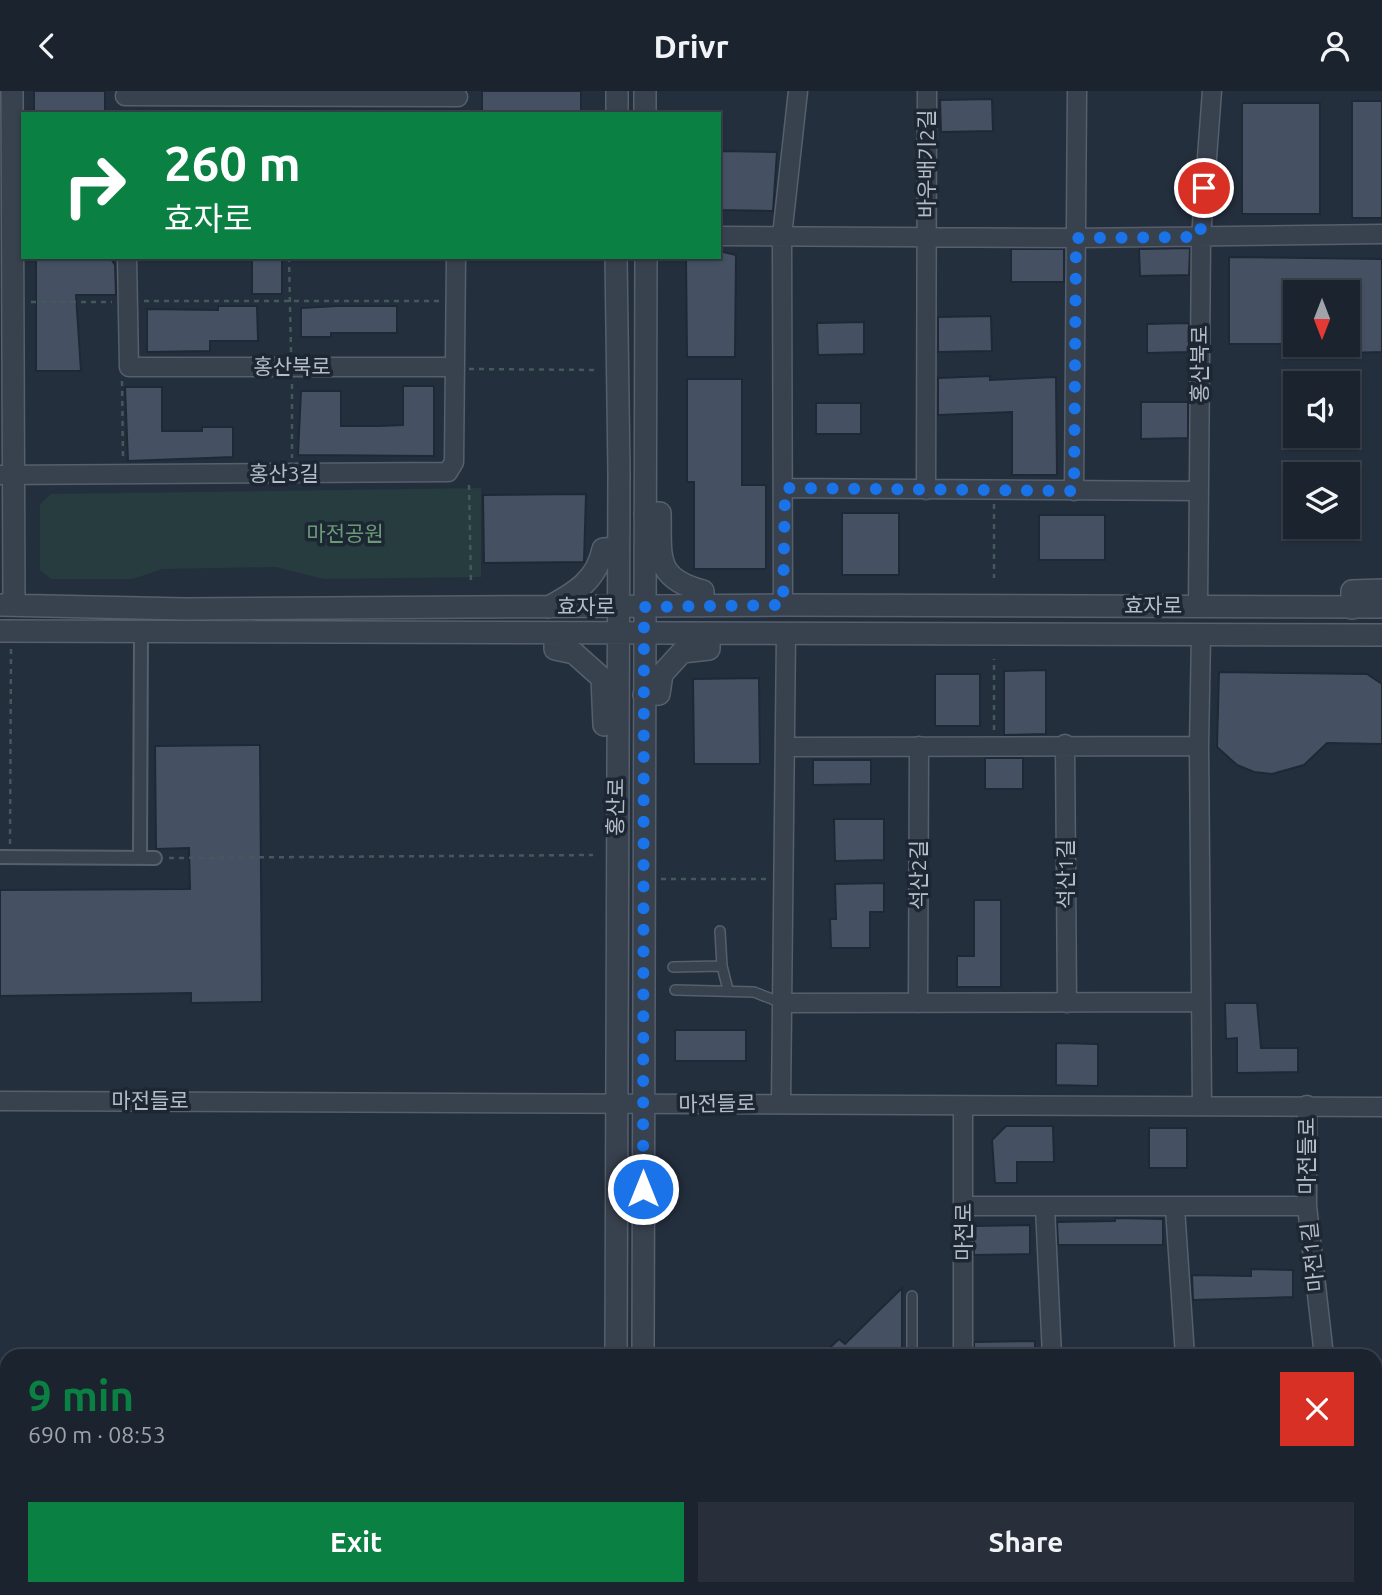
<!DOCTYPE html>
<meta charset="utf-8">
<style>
:root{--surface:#1b232e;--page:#282f3a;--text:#f1f3f6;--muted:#a0a4aa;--line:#39404a;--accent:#0b8043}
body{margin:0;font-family:Ubuntu,"Noto Sans KR",sans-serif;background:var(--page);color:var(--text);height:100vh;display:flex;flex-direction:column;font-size:26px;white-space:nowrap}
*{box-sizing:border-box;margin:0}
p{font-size:23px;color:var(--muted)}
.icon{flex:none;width:38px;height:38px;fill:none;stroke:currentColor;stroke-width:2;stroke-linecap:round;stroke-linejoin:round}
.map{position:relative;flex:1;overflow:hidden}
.side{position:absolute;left:0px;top:1258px;width:1382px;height:247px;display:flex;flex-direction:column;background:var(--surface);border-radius:21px 21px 0 0;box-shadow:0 2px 5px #0004,0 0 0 2px var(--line)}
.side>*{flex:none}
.guide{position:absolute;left:21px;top:21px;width:700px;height:147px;border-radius:0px;box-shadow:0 2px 5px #0004,0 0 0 2px var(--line);background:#0b8043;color:#fff;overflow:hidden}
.needle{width:46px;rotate:180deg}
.fabs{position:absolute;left:1283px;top:189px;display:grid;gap:14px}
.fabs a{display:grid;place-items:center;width:77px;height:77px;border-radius:0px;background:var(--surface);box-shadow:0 2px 5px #0004,0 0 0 2px var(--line);font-size:35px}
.pin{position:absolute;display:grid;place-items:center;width:60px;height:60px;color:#fff;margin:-30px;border:4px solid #fff;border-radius:50%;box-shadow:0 2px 7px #0007}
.me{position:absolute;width:77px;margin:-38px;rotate:0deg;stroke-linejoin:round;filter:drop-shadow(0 0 5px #0008)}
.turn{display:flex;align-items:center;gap:24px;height:147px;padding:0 28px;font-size:32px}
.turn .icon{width:91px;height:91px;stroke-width:2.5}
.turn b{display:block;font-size:49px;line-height:60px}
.round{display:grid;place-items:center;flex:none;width:74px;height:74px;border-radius:0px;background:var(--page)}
.head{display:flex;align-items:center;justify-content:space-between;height:119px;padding:0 28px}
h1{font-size:42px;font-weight:700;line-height:52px;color:var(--accent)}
.cta{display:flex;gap:14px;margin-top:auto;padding:14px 28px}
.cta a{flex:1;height:80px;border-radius:0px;background:var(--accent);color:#fff;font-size:28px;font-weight:700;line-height:80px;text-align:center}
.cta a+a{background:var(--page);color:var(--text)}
header{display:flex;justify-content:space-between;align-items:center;height:91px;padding:0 28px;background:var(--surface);font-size:32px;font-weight:700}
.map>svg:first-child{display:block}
.green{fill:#263c3f}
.building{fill:#455162;stroke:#1f2835;stroke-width:2}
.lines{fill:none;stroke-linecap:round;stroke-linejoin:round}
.service-casing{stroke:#565f6c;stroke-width:12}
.pedestrian-casing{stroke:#565f6c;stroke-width:16}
.minor-casing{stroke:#565f6c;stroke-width:21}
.tertiary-casing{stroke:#565f6c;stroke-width:24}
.path{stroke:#44595c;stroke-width:2.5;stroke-dasharray:5 5;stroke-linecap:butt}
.service{stroke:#38414e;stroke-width:9}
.pedestrian{stroke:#38414e;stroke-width:12}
.minor{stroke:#38414e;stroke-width:18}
.tertiary{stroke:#38414e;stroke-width:21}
.route{stroke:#1a73e8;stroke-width:12;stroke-dasharray:0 21.6}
.labels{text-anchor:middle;stroke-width:7;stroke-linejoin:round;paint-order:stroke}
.street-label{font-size:21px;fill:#b4bcc9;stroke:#1d2633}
.park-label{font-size:21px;fill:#6b9a76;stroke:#1d2633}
</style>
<header><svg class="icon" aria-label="back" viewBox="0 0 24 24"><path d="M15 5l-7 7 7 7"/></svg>Drivr<svg class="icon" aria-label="person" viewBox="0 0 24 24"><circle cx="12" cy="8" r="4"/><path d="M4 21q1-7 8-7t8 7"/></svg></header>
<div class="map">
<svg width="1382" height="1504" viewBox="0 0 1382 1504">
<rect width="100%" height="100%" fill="#242f3e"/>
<path class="green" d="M481 397V486L324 488 276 476 162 478 133 488H51L40 479V413L51 403Z"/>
<path class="building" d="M34 0H105V23H34Z
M482 0H581V22L482 21Z
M992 8 993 40 941 41 940 9Z
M1352 10H1382V127H1352Z
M1242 12H1320V123H1242Z
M719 60 777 61 773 120 719 119Z
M1190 157 1189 184 1140 185 1139 158Z
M1011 158H1064V191H1011Z
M719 160 736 164 735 266H687L686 166H719Z
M36 166H110L115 174 116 204H76L81 280H36Z
M252 166H282V203H252Z
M1229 166 1382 168V261L1348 262V201H1295V253H1229Z
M218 215H257L258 250H210V260L147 261V218L218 219Z
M337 215H397V242H331V246H301V217Z
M991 225 992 260 938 261V226Z
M864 231V263L818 264 817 232Z
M1189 232V261L1147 262V233Z
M990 285V289L1056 286 1057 384H1012V321L938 324V287Z
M687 288H742V394H766V478H694V391H687Z
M403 295H434V365L298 364 301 300H341V335H378L403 334Z
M125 296H162V340H202V336H233V366L128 370Z
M1141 311H1188V347L1141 348Z
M816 312H861V343H816Z
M586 403 584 471 484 472 483 404Z
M842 422H899V484H842Z
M1039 424H1105V469H1039Z
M1046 579V643L1004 644V580Z
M1219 581 1367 583 1382 593V653L1327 652 1304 674 1272 683 1254 681 1237 674 1217 656Z
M935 583H980V635H935Z
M759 587 760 673H694L693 588Z
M260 654 262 911 191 912V902L0 905V799L190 798 189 757 156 758 155 655Z
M985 667H1023V698H985Z
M813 669H871V693L813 694Z
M834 728H884V769L835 770Z
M884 792V821H870V857H831L830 828H836L835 793Z
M974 809H1001V896H957V865H974Z
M1225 912H1257L1261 957H1298V981L1237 982V947L1226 948Z
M675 939H746V970H675Z
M1056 952 1098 953V995L1056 994Z
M1006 1035H1053L1054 1071H1017V1092H995L992 1049Z
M1149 1037H1187V1077H1149Z
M1115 1127 1163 1128V1154H1058L1057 1131 1115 1130Z
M1030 1134V1163L974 1164V1135Z
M1251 1178 1293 1179V1206L1193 1209 1192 1184 1251 1185Z
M902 1197V1265H821L839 1248 845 1253Z
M1035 1250V1265H974V1251Z"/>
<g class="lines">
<defs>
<path id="service" d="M720 840 722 875 728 899
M673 876 722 875
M675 899 754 901 782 912
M912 1205V1265
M753 1498V1504
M798 1498V1504
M817 1498V1504
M838 1498V1504
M693 1504V1498
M911 1504V1498"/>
<path id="pedestrian" d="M0 766 155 767
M140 767 141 542"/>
<path id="minor" d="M125 5 458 6
M719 145 1076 147 1382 143
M127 166 129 276H455
M0 384 448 381 454 371 456 166
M785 397 1199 400
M926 399 927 0
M1074 400 1077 0
M783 514 782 145 798 0
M1198 515 1201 146 1212 0
M1201 544 1199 655 1202 1015
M1065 653 1067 912
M785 656 1199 655
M782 912 1201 911
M918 912 919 655
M0 1010 1382 1016
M781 1012 786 542
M1307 1014V1115L1324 1265
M963 1016V1265
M965 1115H1307
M1045 1116 1052 1265
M1175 1117 1185 1265
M963 1504V1498
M1316 1504 1317 1498"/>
<path id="tertiary" d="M12 0 14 514
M617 23V0
M645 23V0
M645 423 660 422C661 466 654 487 703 500V515
M0 514 185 518 783 514 1382 516
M549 516C575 502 597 489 603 458L618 457
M1352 517V500L1382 499
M0 540 1382 544
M555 543V558L574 562 602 587 604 634
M644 604 659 603 662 583 682 561 709 558V542
M616 1265 619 382 616 166
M643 1265 646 166
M643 1498V1504
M615 1504V1498"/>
</defs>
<use href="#service" class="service-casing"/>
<use href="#pedestrian" class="pedestrian-casing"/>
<use href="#minor" class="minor-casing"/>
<use href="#tertiary" class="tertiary-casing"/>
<path class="path" d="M289 166 291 261
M144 210H442
M31 211H112
M469 278 599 279
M122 290 123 367
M292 293V367
M469 394 471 493
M994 413V487
M994 639V568
M10 753 11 558
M169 767 593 764
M661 788H766"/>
<use href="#service" class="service"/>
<use href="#pedestrian" class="pedestrian"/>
<use href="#minor" class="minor"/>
<use href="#tertiary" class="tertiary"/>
</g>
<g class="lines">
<path class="route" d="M643 1098 644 516 783 514 785 397 1074 400 1076 147 1200 146 1204 97"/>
</g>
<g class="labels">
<g class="street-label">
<text transform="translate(927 73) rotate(-90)" y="7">바우배기2길</text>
<text transform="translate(1200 273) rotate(-90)" y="7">홍산북로</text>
<text x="292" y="283">홍산북로</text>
<text x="284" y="390">홍산3길</text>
<text x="1153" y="522">효자로</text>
<text x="586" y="523">효자로</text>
<text transform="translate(616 716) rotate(-89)" y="7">홍산로</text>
<text transform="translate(1066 783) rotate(-90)" y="7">석산1길</text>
<text transform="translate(919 784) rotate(-90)" y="7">석산2길</text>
<text x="150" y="1017">마전들로</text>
<text transform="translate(717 1013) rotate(-1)" y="7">마전들로</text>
<text transform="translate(1307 1065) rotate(-90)" y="7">마전들로</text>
<text transform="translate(964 1141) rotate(-90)" y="7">마전로</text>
<text transform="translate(1313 1166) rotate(-96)" y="7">마전1길</text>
</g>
<g class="park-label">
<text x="345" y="450">마전공원</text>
</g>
</g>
</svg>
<div class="fabs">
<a><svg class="needle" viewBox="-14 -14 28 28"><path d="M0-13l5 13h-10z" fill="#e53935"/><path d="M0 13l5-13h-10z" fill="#a0a4aa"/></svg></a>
<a><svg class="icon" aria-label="sound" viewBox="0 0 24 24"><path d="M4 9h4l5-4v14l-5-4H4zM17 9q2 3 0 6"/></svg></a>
<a><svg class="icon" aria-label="layers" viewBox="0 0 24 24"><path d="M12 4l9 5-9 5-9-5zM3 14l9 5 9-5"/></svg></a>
</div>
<div class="pin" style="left:1204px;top:97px;background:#d93025"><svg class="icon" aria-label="arrive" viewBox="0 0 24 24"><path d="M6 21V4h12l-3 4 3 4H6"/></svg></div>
<svg class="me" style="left:643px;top:1098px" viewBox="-20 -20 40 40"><circle r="17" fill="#1a73e8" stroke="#fff" stroke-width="3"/><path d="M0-11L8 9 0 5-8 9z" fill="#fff"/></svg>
<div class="guide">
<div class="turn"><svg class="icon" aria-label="right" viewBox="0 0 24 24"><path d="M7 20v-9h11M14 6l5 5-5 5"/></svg><div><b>260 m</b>효자로</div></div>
</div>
<section class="side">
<div class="head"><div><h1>9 min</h1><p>690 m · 08:53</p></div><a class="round" style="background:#d93025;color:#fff"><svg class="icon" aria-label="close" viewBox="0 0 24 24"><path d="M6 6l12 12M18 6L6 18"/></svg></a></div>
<div class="cta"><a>Exit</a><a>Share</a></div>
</section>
</div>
